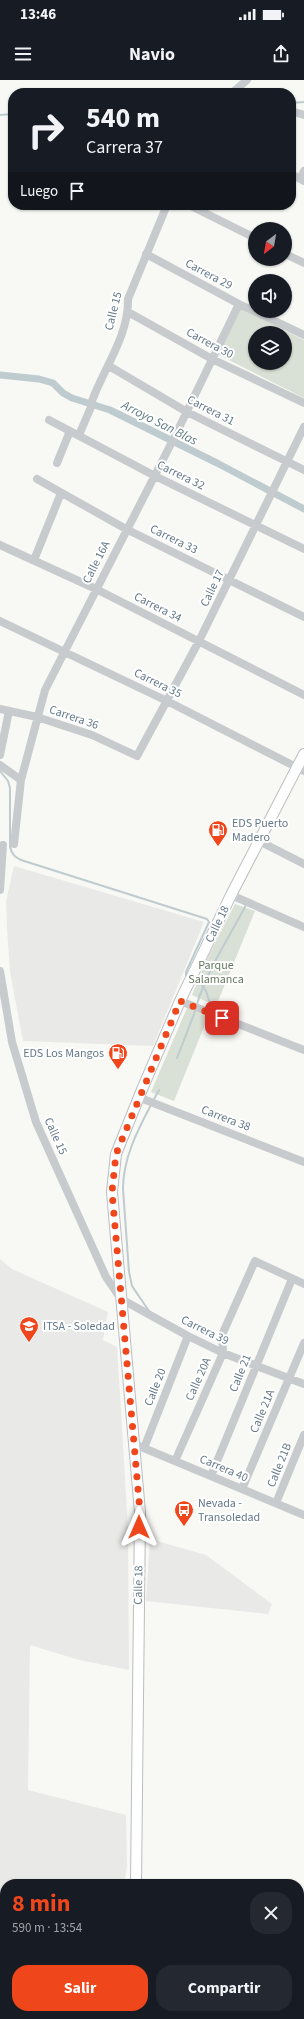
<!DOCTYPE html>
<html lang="es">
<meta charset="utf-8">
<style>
:root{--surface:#171b24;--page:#242831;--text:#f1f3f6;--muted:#9ea1a6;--accent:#f0461c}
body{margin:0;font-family:"Source Sans 3",sans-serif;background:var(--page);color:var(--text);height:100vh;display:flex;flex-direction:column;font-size:15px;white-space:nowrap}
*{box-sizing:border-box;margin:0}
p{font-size:13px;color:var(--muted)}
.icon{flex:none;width:22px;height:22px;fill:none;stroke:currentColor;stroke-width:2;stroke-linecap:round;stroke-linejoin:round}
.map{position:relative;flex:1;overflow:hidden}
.drawer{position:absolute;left:0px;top:1799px;width:304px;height:140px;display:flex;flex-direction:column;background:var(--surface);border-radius:16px 16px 0 0;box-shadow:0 1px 3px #0004}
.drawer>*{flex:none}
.banner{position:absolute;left:8px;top:8px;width:288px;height:122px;border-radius:16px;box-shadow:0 1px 3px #0004;background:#171b24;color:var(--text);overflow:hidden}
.needle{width:26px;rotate:211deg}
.tools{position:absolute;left:248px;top:142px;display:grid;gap:8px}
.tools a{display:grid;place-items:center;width:44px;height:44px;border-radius:50%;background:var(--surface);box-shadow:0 1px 3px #0004;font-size:20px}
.pin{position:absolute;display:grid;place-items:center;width:34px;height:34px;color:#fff;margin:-17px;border-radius:8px;box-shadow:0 2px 6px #0006}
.me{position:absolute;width:44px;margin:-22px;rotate:0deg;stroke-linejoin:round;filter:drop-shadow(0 0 3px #0008)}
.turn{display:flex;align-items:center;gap:14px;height:84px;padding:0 12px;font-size:18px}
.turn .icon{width:52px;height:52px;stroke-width:2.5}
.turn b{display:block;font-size:28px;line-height:34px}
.then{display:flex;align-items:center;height:38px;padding:0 12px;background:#0003;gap:8px;font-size:15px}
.round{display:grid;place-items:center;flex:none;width:42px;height:42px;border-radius:16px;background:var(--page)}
.summary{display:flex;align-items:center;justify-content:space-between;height:68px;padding:0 12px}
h1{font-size:24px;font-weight:700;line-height:30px;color:var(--accent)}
.button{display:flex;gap:8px;margin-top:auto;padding:8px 12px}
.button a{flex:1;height:46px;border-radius:16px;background:var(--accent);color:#fff;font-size:16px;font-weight:700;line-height:46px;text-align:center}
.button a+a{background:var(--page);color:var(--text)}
.status{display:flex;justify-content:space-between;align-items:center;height:28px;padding:0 20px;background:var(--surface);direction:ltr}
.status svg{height:11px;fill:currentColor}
header{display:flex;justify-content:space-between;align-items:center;height:52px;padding:0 12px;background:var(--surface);font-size:18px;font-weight:700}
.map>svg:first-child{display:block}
.built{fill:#e9e9e8}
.green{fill:#d9e0d5;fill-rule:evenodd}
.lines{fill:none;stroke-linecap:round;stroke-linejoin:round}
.stream{stroke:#becbcf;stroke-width:2}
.canal{stroke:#becbcf;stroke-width:7}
.major-casing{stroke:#babec2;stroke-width:12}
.minor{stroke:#c7cbce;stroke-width:8}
.major{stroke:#fff;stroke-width:10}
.route{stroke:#f0461c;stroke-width:7;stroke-dasharray:0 12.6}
.labels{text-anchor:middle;stroke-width:4;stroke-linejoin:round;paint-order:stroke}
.street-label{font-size:12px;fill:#647988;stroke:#fff}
.poi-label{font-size:12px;fill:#647988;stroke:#fff;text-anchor:start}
.park-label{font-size:12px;fill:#667960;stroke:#fff}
.water-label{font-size:13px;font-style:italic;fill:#607b83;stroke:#fff}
</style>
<div class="status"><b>13:46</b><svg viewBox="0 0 49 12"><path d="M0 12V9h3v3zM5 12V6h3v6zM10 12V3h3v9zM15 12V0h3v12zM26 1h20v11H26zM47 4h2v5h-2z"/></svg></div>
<header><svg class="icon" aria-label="menu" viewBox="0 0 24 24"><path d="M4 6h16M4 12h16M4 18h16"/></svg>Navio<svg class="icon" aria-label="share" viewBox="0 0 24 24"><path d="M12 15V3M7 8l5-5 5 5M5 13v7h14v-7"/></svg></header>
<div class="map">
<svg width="304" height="1939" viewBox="0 0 304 1939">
<rect width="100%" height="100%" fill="#f8f8f4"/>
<path class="built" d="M14 786 204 842 153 966 23 961 10 892 7 849 6 821Z
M0 1179 12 1189 108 1232 103 1260 117 1267 121 1330 128 1450 129 1590 79 1580 30 1565 28 1710 126 1735 127 1787 124 1804H5V1934H113V1939H0Z
M150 1459 206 1475 272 1524 268 1534 146 1521Z"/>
<path class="green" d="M240 228 304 260V318L217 274ZM255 253H285V283H255Z
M235 824 255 831 216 926 192 915 208 877Z
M187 928 208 937 174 1021 151 1012Z"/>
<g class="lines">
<path class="stream" d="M144 13 179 10 220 13
M291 23 304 22
M0 35 13 34
M0 691 8 701 10 708V767C12 775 15 777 21 780L207 839 209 842 186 892V895L188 896
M194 899C206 903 209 919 211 930
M197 924C208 888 229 858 246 825
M177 978 196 929
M153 1021 159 1010
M149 1231 132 1206 129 1192 123 1109C123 1079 137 1051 151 1025"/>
<path class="canal" d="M0 295 39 299 53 303 63 313 72 318 110 330 217 383 304 429"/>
<defs>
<path id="major" d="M136 1804 140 1432 112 1112 116 1074 143 1007 180 921 231 815 304 674
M133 1939V1934"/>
</defs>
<use href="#major" class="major-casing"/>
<path class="minor" d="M232 13 247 0
M291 31 304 35
M291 94 304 101
M300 99 304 91
M189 125 255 158
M146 174 239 224 304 255
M285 174 304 183
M128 232 212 279 304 323
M109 286 187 332 304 390
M92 321C104 288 129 255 128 219L167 125
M49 340 155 396 304 469
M79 355 91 327
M57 383 70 351
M37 399 126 449 304 537
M0 465 96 509 304 615
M34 480 61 413
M0 541 167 621 304 691
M0 629 37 637 92 655 137 676 199 561 304 347
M0 675 9 631
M0 685 21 700
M259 761 304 784
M14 764 21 700 45 610 174 358 239 224
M0 810 3 765
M231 815 304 847
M0 891 12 962 36 1042 106 1197 121 1219 188 1256 223 1273 304 1304
M180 921 304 970
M138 1017 304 1082
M134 1364 304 1435
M144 1368 188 1256
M175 1381 223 1273 222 1255 255 1181 304 1204
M211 1396 292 1199
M242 1409 304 1263
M276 1423 304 1355
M299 1881H304
M163 1939V1934"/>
<use href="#major" class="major"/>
</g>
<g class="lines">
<path class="route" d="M139 1447 140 1432 112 1112 116 1074 180 921 222 938"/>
</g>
<defs>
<symbol id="fuel-pin" viewBox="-11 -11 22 30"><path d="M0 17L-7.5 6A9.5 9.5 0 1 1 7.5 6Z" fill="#f0461c" stroke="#fff"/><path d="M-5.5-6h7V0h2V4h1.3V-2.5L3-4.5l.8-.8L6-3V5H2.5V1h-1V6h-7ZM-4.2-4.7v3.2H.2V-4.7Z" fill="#fff"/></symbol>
<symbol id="university-pin" viewBox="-11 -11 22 30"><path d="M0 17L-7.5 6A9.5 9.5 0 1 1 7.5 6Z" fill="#f0461c" stroke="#fff"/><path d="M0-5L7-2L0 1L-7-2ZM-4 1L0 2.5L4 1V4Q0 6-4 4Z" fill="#fff"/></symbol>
<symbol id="bus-pin" viewBox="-11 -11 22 30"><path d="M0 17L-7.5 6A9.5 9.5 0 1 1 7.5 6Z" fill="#f0461c" stroke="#fff"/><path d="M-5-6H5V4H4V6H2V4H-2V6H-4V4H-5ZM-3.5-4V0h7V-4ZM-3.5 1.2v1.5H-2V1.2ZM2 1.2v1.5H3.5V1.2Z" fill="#fff"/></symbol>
</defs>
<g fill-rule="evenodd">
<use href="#fuel-pin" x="207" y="739" width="22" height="30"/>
<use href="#fuel-pin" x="107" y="962" width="22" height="30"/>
<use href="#university-pin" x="18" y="1235" width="22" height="30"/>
<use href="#bus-pin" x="173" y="1419" width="22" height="30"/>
</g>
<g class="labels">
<g class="street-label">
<text transform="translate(209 194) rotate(28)" y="4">Carrera 29</text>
<text transform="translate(113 231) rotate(-76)" y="4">Calle 15</text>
<text transform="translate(210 263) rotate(28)" y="4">Carrera 30</text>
<text transform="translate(211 330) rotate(27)" y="4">Carrera 31</text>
<text transform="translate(181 395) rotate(26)" y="4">Carrera 32</text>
<text transform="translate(174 459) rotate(26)" y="4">Carrera 33</text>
<text transform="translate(96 482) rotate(-63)" y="4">Calle 16A</text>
<text transform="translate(212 508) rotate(-64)" y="4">Calle 17</text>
<text transform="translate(158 527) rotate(27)" y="4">Carrera 34</text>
<text transform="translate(158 603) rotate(26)" y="4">Carrera 35</text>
<text transform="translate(74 637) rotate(19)" y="4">Carrera 36</text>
<text transform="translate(217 844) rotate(-64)" y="4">Calle 18</text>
<text transform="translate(226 1038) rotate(21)" y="4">Carrera 38</text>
<text transform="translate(56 1056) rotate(66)" y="4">Calle 15</text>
<text transform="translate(205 1250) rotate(26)" y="4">Carrera 39</text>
<text transform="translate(240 1293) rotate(-68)" y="4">Calle 21</text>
<text transform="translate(198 1299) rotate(-66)" y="4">Calle 20A</text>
<text transform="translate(155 1307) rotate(-68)" y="4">Calle 20</text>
<text transform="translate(262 1331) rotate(-67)" y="4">Calle 21A</text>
<text transform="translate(279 1385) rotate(-68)" y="4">Calle 21B</text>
<text transform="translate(224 1388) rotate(23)" y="4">Carrera 40</text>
<text transform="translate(138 1505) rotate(-89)" y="4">Calle 18</text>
</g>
<g class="poi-label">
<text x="232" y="747">EDS Puerto<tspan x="232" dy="14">Madero</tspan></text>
<text x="104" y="977" text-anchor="end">EDS Los Mangos</text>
<text x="43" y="1250">ITSA - Soledad</text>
<text x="198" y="1427">Nevada -<tspan x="198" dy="14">Transoledad</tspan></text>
</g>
<g class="park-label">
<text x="216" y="889">Parque<tspan x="216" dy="14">Salamanca</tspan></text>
</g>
<g class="water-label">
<text transform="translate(160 342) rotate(27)" y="5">Arroyo San Blas</text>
</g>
</g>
</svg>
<div class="tools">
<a><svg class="needle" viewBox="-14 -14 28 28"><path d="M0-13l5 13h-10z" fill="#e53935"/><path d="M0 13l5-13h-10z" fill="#9ea1a6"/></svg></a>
<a><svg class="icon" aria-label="sound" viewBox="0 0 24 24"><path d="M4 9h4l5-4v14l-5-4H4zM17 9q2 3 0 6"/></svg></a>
<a><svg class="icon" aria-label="layers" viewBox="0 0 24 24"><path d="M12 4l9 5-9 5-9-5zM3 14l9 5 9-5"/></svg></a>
</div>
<div class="pin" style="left:222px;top:938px;background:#d93025"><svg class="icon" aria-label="arrive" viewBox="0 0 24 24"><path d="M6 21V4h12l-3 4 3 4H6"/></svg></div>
<svg class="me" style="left:139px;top:1447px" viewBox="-20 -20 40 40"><path d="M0-17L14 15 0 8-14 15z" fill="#f0461c" stroke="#fff" stroke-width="4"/></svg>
<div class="banner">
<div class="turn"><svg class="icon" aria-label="right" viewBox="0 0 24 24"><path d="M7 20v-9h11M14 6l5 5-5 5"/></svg><div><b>540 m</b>Carrera 37</div></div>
<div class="then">Luego<svg class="icon" aria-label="arrive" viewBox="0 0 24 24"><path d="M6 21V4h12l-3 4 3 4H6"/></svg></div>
</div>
<section class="drawer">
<div class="summary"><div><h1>8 min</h1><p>590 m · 13:54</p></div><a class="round"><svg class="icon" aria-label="close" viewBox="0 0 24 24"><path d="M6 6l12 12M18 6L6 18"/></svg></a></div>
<div class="button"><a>Salir</a><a>Compartir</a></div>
</section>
</div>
